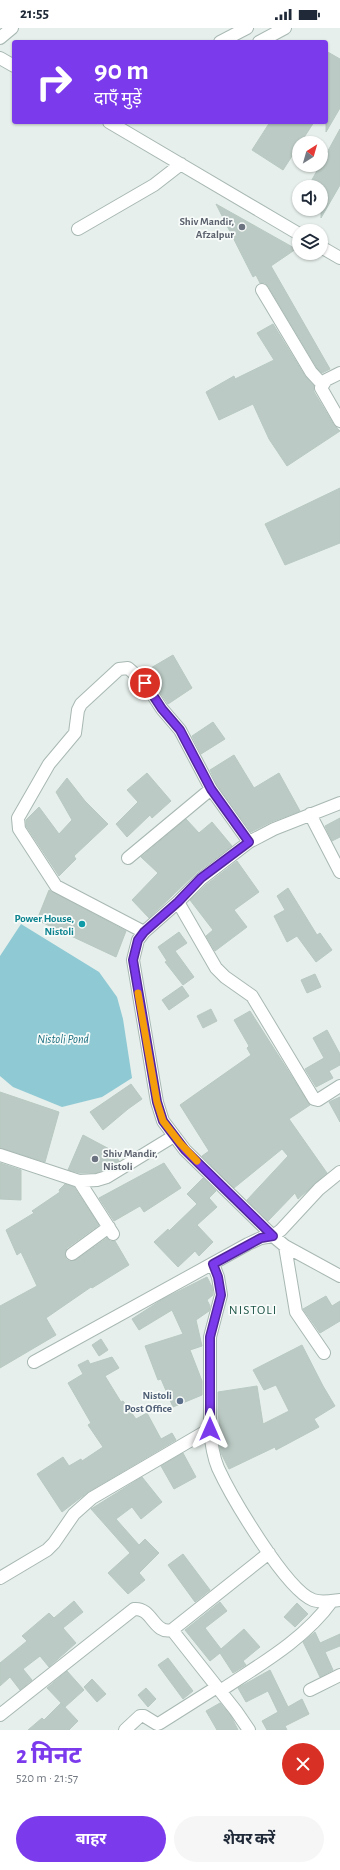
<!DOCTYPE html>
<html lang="hi">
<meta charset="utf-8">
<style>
:root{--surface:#fff;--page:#f6f6f7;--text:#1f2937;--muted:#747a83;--accent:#7c3aed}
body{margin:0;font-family:"Alegreya Sans","Noto Sans Devanagari",sans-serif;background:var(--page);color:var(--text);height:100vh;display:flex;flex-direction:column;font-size:15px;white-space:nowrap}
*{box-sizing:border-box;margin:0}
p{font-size:13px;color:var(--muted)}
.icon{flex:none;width:22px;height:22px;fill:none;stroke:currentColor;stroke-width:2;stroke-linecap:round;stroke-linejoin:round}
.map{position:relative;height:1702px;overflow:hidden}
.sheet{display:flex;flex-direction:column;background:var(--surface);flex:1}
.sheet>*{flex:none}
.hud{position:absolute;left:12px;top:12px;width:316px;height:84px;border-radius:4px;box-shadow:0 1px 3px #0004;background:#7c3aed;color:#fff;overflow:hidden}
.needle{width:26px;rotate:37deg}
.fabs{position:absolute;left:292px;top:108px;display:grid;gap:8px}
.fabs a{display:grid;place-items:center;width:36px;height:36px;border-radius:50%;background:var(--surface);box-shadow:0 1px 3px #0004;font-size:20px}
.pin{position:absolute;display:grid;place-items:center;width:34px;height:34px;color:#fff;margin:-17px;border:2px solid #fff;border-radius:50%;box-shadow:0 1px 4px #0007}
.me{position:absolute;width:44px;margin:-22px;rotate:0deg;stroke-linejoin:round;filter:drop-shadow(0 0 3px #0008)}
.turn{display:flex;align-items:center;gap:14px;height:84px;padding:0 16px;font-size:18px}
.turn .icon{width:52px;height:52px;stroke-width:2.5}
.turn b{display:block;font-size:28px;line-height:34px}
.round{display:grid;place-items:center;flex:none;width:42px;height:42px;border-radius:21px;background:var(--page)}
.head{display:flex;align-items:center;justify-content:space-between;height:68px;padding:0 16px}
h1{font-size:24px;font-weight:700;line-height:30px;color:var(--accent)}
.action{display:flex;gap:8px;margin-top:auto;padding:8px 16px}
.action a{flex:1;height:46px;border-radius:24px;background:var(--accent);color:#fff;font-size:16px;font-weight:700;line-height:46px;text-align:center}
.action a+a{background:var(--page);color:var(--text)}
.status{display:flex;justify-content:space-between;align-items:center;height:28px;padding:0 20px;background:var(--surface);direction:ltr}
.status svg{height:11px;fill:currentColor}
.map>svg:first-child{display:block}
.water{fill:#8ec9d4}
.building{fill:#bbcac4;stroke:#b8c9c2}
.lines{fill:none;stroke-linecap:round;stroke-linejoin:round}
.minor-casing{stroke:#a8b8b2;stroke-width:14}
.minor{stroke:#fff;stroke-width:12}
.route-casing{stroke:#51269a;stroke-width:10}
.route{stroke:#7c3aed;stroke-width:7}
.slow{stroke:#f59e0b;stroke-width:7}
.worship-dot{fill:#6b7280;stroke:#f7fbf9;stroke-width:1.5}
.culture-dot{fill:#0f9aa8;stroke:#f7fbf9;stroke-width:1.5}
.service-dot{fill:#5c6f8a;stroke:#f7fbf9;stroke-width:1.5}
.labels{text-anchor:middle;stroke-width:3.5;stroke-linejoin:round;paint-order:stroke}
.worship-label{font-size:11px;font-weight:bold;fill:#5b616d;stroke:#f7fbf9;text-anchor:end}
.culture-label{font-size:11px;font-weight:bold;fill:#0d838f;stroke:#f7fbf9;text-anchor:end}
.service-label{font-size:11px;font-weight:bold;fill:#4e5e75;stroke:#f7fbf9;text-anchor:end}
.water-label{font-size:12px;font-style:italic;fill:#1c6f80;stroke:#f7fbf9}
.quarter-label{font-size:13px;letter-spacing:1px;fill:#1f5548;stroke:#f7fbf9}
</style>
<div class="status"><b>21:55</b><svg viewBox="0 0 49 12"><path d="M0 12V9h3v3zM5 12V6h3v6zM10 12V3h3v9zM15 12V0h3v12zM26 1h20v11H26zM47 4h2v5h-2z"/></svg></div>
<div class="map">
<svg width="340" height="1702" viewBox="0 0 340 1702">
<rect width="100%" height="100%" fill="#e6efeb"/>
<path class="water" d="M21 896 99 944 117 969 123 991 132 1050 102 1069 62 1079 13 1059 0 1048V928Z"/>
<path class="building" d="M326 23 340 31V80L326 104Z
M270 94H314L283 142 252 122Z
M340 101V157L321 190V159H308Z
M216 176 296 221 271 238 330 341 322 345 317 340 268 258 265 255H260L256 247 253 249Z
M273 296 305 348 314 358V364L334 397 340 403 287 438 269 411 253 376 219 392 206 364 234 348 235 351 274 332 257 305Z
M340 460V515L285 537 265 496Z
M173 627 192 660 168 676 151 651 144 644Z
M213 694 225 711 201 726 192 708Z
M234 727 254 760 279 745 300 783 271 794 251 804 217 757 210 742Z
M147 745 171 773 152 790 150 787 127 809 116 796 138 774 127 762Z
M67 750 85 773 108 796 74 828 76 831 59 848 26 798V792L39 779 59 806 72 792 56 764Z
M340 790V809L332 813 325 798Z
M186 791 199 805 212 794 232 818 196 845 149 890 132 872 158 845 141 829Z
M237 833 259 864 234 882 247 899 215 923 206 908 213 902 190 872 206 857Z
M288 860 317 907 320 905 332 922 316 934 297 908 287 914 274 888 285 882 277 868Z
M49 862 126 903 116 929 37 892Z
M179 904 187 915 175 923 194 949 183 957 165 934 167 933 158 919Z
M315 946 321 959 307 965 301 952Z
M182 958 189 968 169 982 162 972Z
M211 981 217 993 203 1000 197 988Z
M250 983 310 1077 289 1091 327 1145 298 1171 295 1165 268 1193 247 1172 288 1128 282 1121 234 1160 202 1128 209 1123 180 1077 251 1027 247 1020 249 1018 234 992Z
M327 1002 340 1026V1037L329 1043 333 1050 316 1059 305 1041 324 1030 313 1010Z
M131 1056 142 1071 128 1081 103 1102 90 1084Z
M0 1064 59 1084 45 1134 0 1120Z
M340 1069V1094L329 1074Z
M83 1107 113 1123 119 1133 104 1142 96 1145H80L68 1142Z
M0 1135 21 1142V1172L0 1171Z
M164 1135 181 1160 144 1184 140 1178 114 1193 99 1170Z
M203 1150 216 1163 209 1170 217 1179 197 1197 213 1214 199 1228 195 1223 178 1239 154 1214 168 1201 169 1203 197 1176 187 1166Z
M65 1156 74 1159 99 1197 67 1220 65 1226 66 1231 69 1233 76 1232 107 1210 110 1213H115L129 1237 92 1260 91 1259 46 1290 56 1307 0 1340V1278L37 1258 21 1224 17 1227 6 1202 34 1185 32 1183 60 1164 59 1162Z
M207 1249 212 1259 213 1267 207 1272 210 1278 209 1283 196 1292 202 1318 190 1322 202 1353V1367L173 1379 161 1351 158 1352 145 1318 183 1306 172 1282 139 1302 132 1291 163 1271Z
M326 1268 332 1278 340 1273V1293L320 1305 303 1281Z
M101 1311 108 1322 99 1328 92 1317Z
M302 1317 323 1358 335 1378 314 1391 319 1399 276 1422 275 1419 229 1441 221 1425 218 1410 221 1409 218 1384V1364L257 1358 263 1396 289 1383 276 1357 264 1362 253 1342Z
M112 1329 119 1340 105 1348 121 1374 123 1373 136 1391 147 1385 161 1411 172 1405 176 1412 88 1464 62 1484 37 1446 63 1429 69 1438 81 1431 82 1433 103 1419 88 1397 91 1395 68 1355 83 1346 78 1337 88 1332 90 1336Z
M183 1425 196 1449 174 1461 161 1438Z
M142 1449 162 1474 141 1491 132 1479 116 1491 139 1517 145 1511 159 1525 139 1545 145 1552 128 1566 108 1545 130 1525 91 1481Z
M183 1526 210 1562 195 1574 168 1537Z
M74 1573 83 1584 63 1600 76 1615 49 1639 40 1628 23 1641 32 1652 20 1662 10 1649 0 1658V1635L27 1613 22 1608 49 1585 54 1590Z
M220 1574 227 1583 205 1600 221 1621 244 1601 260 1619 243 1633 246 1637 233 1645 220 1625 210 1633 185 1602Z
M297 1575 308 1586 295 1599 284 1589Z
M315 1604 320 1615 340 1606V1618L325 1624 333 1642 320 1649 303 1614Z
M168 1630 193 1663 183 1671 158 1637Z
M270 1642 288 1679 302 1671 309 1686 285 1698 287 1702H267L262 1693 278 1684 268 1663 246 1674 238 1660Z
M67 1643 84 1662 65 1679 47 1660Z
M92 1651 106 1666 97 1674 84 1659Z
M146 1660 156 1671 148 1679 138 1667Z
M61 1675 78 1693 69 1702H28L42 1690 44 1692Z
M220 1675 231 1688 238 1702H217L206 1683Z"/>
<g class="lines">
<defs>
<path id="minor" d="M0 10 12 0
M220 14 247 0
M259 14 285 0
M0 30 14 38
M109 94 299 206
M78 201 154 157 181 136
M321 219 340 230
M262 262 311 344 322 356
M340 345 326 352 321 360 340 393
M340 775 274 801 249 814 201 851 178 874 144 904 138 912 133 932 157 1074 163 1093 185 1122 273 1208 285 1218 340 1248
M310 786 340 844
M128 830 211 761
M178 874 216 940 225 949 252 968 314 1071 318 1072 340 1058
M144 904 56 858 19 801 18 790 49 736 75 705 78 682 81 676 119 641 128 640 145 655 162 681 180 702 211 761 249 814
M0 1127 79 1153 97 1152 107 1149 174 1108
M79 1153 113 1206
M285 1218 296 1284 324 1325
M72 1226 109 1199
M213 1236 218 1249 221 1267 210 1309V1401C211 1414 213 1428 218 1440 231 1468 286 1562 313 1572 321 1575 331 1573 340 1572
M34 1334 248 1216 261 1210 273 1208 281 1202 319 1161 340 1144
M0 1550 47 1522 54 1515 74 1486 92 1470 210 1401
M172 1602 236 1683 249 1702
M310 1662 340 1647
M220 1663C259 1637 304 1612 332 1573
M0 1687 134 1581C152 1579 154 1607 172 1602L269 1525
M125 1702 140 1688H144L157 1696 160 1695 217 1659"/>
</defs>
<use href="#minor" class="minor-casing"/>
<use href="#minor" class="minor"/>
</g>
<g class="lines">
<defs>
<path id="route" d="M145 655 162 681 180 702 211 761 249 814 201 850 178 874 144 904 138 912 133 932 157 1074 163 1093 185 1122 273 1208 261 1210 213 1236 218 1249 221 1267 210 1309V1401"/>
</defs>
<use href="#route" class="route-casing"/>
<use href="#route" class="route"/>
<path class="slow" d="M138 965 157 1074 163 1093 180 1115 197 1133"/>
</g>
<g class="worship-dot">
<circle cx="242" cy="199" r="4"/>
<circle cx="95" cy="1131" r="4"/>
</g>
<circle class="culture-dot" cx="82" cy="896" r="4"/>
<circle class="service-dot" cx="180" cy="1373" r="4"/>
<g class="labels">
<g class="worship-label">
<text x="234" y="197">Shiv Mandir,<tspan x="234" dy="13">Afzalpur</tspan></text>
<text x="103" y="1129" text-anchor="start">Shiv Mandir,<tspan x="103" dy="13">Nistoli</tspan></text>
</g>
<g class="culture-label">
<text x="74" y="894">Power House,<tspan x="74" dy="13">Nistoli</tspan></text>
</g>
<g class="service-label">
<text x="172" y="1371">Nistoli<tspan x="172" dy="13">Post Office</tspan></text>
</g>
<g class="water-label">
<text x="63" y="1015">Nistoli Pond</text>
</g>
<g class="quarter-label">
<text x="253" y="1286">NISTOLI</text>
</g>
</g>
</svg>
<div class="fabs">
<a><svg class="needle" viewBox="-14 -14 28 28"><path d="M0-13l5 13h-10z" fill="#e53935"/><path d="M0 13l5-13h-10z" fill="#747a83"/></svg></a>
<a><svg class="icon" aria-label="sound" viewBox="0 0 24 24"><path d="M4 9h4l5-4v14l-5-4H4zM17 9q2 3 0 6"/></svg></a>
<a><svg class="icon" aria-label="layers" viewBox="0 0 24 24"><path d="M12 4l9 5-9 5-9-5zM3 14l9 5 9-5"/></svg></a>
</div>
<div class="pin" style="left:145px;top:655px;background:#d93025"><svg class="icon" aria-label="arrive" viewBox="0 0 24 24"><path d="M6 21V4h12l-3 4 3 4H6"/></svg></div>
<svg class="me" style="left:210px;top:1401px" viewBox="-20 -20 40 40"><path d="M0-17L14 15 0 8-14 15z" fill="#7c3aed" stroke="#fff" stroke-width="4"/></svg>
<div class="hud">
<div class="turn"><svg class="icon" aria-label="right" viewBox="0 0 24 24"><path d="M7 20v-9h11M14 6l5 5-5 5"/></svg><div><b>90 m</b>दाएँ मुड़ें</div></div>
</div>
</div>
<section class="sheet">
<div class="head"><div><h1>2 मिनट</h1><p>520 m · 21:57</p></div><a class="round" style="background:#d93025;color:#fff"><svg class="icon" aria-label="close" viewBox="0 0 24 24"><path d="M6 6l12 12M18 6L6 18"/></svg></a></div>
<div class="action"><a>बाहर</a><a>शेयर करें</a></div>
</section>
